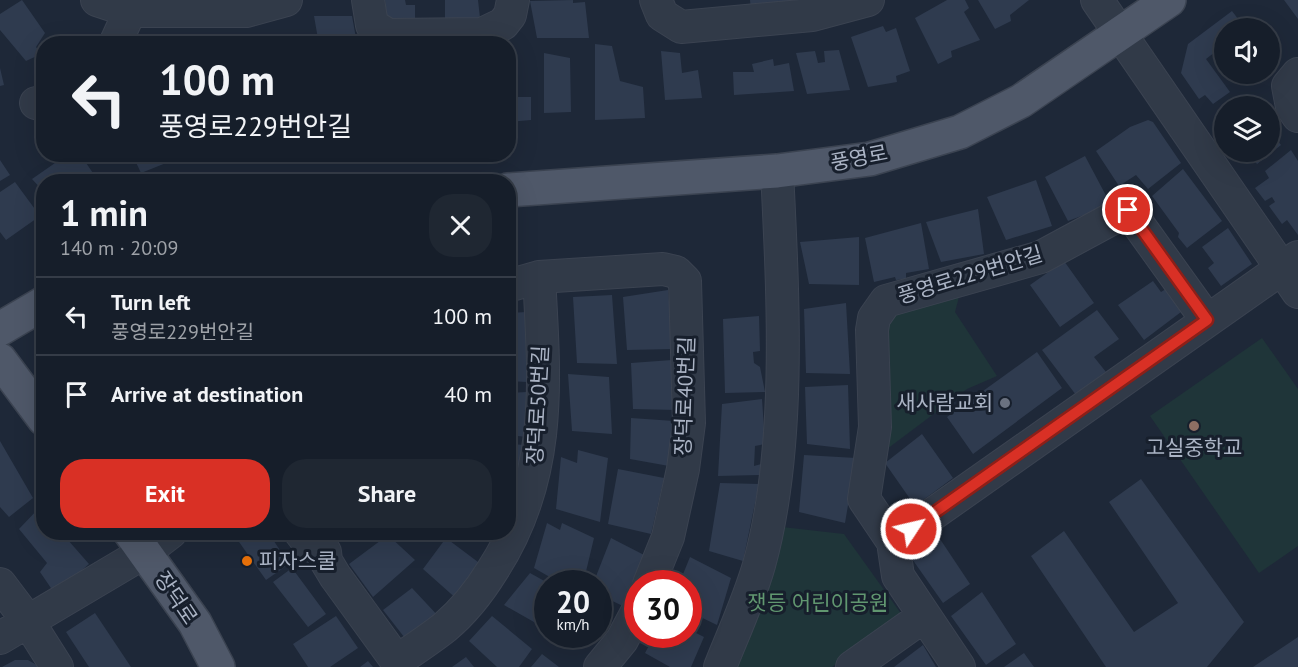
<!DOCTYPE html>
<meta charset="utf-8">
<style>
:root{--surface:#161e2a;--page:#1f2732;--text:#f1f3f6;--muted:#9ea2a8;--line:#353c47;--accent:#d93025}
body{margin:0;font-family:"PT Sans","Noto Sans KR",sans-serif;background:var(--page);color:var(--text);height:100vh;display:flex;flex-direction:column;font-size:22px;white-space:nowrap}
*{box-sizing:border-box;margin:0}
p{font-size:20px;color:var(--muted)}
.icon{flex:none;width:33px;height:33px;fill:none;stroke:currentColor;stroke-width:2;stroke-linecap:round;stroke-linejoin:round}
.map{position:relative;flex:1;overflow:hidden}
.side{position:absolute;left:36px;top:174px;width:480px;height:366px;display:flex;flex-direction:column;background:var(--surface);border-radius:24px;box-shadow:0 6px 24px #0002,0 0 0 2px var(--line)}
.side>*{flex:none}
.hud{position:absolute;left:36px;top:36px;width:480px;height:126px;border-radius:24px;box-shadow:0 6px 24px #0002,0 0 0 2px var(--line);background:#161e2a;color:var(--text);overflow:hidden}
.fabs{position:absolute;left:1214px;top:18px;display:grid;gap:12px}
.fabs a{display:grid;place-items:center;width:66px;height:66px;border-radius:50%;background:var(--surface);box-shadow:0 6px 24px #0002,0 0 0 2px var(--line);font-size:30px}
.speed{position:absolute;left:534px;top:570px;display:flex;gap:12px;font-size:30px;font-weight:700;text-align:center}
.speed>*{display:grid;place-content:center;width:78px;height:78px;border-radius:50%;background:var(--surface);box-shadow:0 6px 24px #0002,0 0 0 2px var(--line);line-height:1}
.speed small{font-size:15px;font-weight:400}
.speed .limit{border:9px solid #d22;background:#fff;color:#111}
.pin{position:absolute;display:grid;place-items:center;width:51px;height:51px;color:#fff;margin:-26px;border:3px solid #fff;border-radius:50%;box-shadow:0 2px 6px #0007}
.me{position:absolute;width:66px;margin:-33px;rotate:55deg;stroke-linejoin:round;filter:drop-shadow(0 0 4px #0008)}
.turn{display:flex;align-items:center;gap:21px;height:126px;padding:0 24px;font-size:27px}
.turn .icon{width:78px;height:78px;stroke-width:2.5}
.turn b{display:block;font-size:42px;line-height:51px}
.round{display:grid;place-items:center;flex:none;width:63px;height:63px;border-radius:24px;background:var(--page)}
.head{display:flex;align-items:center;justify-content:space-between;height:102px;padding:0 24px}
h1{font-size:36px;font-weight:800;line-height:45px}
.cta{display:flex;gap:12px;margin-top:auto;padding:12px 24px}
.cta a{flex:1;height:69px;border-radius:24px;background:var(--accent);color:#fff;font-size:24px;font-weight:800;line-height:69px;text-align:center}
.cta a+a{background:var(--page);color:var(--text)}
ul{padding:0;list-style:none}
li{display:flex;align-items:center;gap:18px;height:78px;padding:0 24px;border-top:2px solid var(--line)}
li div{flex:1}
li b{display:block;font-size:22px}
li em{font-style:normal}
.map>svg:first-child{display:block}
.green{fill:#1f3539}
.building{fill:#2f3b4f}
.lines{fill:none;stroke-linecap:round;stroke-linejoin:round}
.minor-casing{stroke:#3b4351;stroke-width:34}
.major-casing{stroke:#3b4351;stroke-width:36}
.minor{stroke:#313a48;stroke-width:32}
.major{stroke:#4f5869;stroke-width:33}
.route-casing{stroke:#8d1f18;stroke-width:15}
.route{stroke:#d93025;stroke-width:10}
.worship-dot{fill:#6b7280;stroke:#171f2c;stroke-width:2}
.education-dot{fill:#8d6e63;stroke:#171f2c;stroke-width:2}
.food-dot{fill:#e8710a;stroke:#171f2c;stroke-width:2}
.labels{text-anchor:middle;stroke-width:6;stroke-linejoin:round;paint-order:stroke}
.street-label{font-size:21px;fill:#abb4c5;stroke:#171f2c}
.poi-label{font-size:21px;fill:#abb4c5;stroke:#171f2c;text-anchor:end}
.park-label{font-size:21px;fill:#619770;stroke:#171f2c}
</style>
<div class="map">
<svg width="1298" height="667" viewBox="0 0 1298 667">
<rect width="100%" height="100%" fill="#1e2838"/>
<path class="green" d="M959 297 955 312 997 376 967 389 887 449 886 328 888 316Z
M1262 338 1298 389V546L1259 573 1150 416Z
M782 527 844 534 902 615 832 667H729Z"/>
<path class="building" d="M22 0 45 33 36 47 41 54 26 61 0 30V14Z
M385 0H405L406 5H415V24L388 25Z
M445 0H478L481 27 445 28Z
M573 0V3L585 2 589 38H537L530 1Z
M750 0H798V7L751 11Z
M947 0H965L969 8 964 12 980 40 951 51 952 57 938 64 915 18Z
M978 0H1029L1010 15 1011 21 995 29Z
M1284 0H1298V19Z
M1232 11 1245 28H1224V45L1206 59 1230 92 1213 104 1205 95 1199 99 1181 73 1188 44Z
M314 16H352L356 38 326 37 327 44H306V39H318Z
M883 26 886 32 896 28 910 71 896 76 897 82 868 87 851 37Z
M595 44 612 46 620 81 643 87 645 118 595 120Z
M839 50 850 90 807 94 796 53 815 51 818 63 825 62 824 51Z
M661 51 680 53 682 73 698 70 702 98 665 100Z
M544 53 570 58 571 112 544 113Z
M773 59 774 66 789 63 794 91 734 95 733 72H754L752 64Z
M0 68 4 85 0 86Z
M1243 95 1252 106H1230L1229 105Z
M508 97H531V120L508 122Z
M1148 120 1153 122 1181 163 1148 189 1136 175 1119 186 1096 151 1130 127Z
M1269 130 1281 145 1257 164 1248 152H1269Z
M1291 150 1298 161V235L1287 220 1282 224 1269 206 1275 202 1272 197 1265 201 1255 188 1269 178 1265 171Z
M68 154H80L99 182H44V192L32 179Z
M132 154H186V155L141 173Z
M1085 156 1111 205 1068 221 1045 177Z
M0 160 10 175 0 181Z
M1183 169 1222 221 1187 248 1178 237 1179 233 1152 196Z
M1036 180 1052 226 1006 240 987 197Z
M15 182 40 216 6 240 0 232V192Z
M978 209 984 254 941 262 926 222Z
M921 223 929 269 906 273V279L896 280 895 277 874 282 865 238Z
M1228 228 1252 264 1221 286 1208 268 1214 263 1202 247Z
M859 237V285L809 284 800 242Z
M1064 261 1094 303 1060 327 1030 285Z
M1153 281 1161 292 1166 289 1181 308V312L1144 340 1118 305Z
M668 290 673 349 627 350 623 297Z
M612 295 617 364 577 363 573 297Z
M846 303 850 374 806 373 804 309Z
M1097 310 1119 339 1094 357 1106 372 1076 395 1042 350Z
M527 312V382L508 381V313Z
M759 316 760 351 753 352 754 363 760 367 765 392 725 393 723 319Z
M1037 352 1062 388 973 454 947 417Z
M672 360 677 410 633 409 631 363Z
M568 374 609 377 612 434 572 431Z
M848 385 850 449 807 444 805 387Z
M527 392V437L508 435V393Z
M762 399 765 444 755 446 754 466 765 463 759 475 718 476 722 404Z
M631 418 674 421 669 466 630 459Z
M922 434 953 478 915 506 885 463Z
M0 441 33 498 9 517 0 507Z
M508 444 526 445 517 497 508 495Z
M578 450 608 458 600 522 556 509 561 457 577 463Z
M804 455 856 458 845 523 799 512Z
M618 469 664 478 651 534 608 524Z
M1141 479 1244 622 1207 667H1106L1031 556 1064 531 1134 632 1178 603 1109 502Z
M720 483 759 484 743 561 709 551Z
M39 508 44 513V532H61L89 564 55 594 40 572 47 563 19 529Z
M547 523 560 530 562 523 594 538 583 584H562L534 568Z
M232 532H268L289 564 266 580Z
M470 532H504L497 546Z
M388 535 415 560 373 597 349 564Z
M938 536 970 584 943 603 910 556Z
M446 538 482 565 459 601 423 569Z
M611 538 648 557 629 609 598 594V584H593Z
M690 557 731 578 717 625 688 611V584H679Z
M292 568 326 614 308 627 273 582Z
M530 573 548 583V630L504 605Z
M412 588 440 618 408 642 383 610Z
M982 592 1016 644 986 665 951 616Z
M95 613 131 667H89L66 632Z
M336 616 358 648 330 667H308L293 644Z
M492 616 532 649 519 667H497L469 641Z
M688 629 704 637 691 667H670L645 653 655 634H688Z
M1298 637V667H1253Z
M923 645 936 667H894Z
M1024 653 1034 667H1004Z
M542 654 559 667H531Z
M466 657 474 667H452Z
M15 660H28L40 667H2Z
M368 661 373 667H360Z"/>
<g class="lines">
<defs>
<path id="minor" d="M97 0 130 11H246L286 0
M368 0 372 25 388 35 482 34 503 24 510 15 513 0
M656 0 662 15 681 27 812 15 868 0
M1097 0 1298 292
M115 44 130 11
M1298 74 1288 86 1292 107 1298 116
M36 103 44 102
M508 286 539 277 663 269 676 272 685 281 689 423 683 469 668 537 649 584
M300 532 310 545 325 552
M893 542 1298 257
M325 552 326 561 335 576 401 667
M0 584 28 621 57 667
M0 638 145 552 171 532
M397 661C413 650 430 639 445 627 464 611 479 592 492 571 553 478 545 383 539 277
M600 667 622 640 638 610
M720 667C733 634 749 600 759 565 792 447 783 294 777 171
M852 667 924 616
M959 667 898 576 893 542 864 499 875 427 872 330 874 318 886 301 1041 257 1128 210 1207 320"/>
<path id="major" d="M508 190 777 171 870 159 960 132 1021 101 1169 0
M0 329 44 303
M0 360 44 419
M130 532 195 623 218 667"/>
</defs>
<use href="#minor" class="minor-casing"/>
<use href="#major" class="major-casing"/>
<use href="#minor" class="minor"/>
<use href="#major" class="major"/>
</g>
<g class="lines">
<defs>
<path id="route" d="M911 529 1207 320 1128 210"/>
</defs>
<use href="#route" class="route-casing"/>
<use href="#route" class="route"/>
</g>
<circle class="worship-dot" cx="1005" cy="403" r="6"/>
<circle class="education-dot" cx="1194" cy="426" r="6"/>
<circle class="food-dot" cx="247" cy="561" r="6"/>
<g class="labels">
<g class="street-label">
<text transform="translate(859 158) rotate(-11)" y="7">풍영로</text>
<text transform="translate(970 275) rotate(-17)" y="7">풍영로229번안길</text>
<text transform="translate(685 396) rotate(-88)" y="7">장덕로40번길</text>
<text transform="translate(538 405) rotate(-87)" y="7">장덕로50번길</text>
<text transform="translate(176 598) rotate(56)" y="7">장덕로</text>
</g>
<g class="poi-label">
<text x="993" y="410">새사람교회</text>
<text x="1194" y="455" text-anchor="middle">고실중학교</text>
<text x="259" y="568" text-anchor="start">피자스쿨</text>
</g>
<g class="park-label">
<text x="818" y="610">잿등 어린이공원</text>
</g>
</g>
</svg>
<div class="fabs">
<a><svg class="icon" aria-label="sound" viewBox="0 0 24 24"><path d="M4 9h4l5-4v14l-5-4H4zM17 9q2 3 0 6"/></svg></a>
<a><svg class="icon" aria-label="layers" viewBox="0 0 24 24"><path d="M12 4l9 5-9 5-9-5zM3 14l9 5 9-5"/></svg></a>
</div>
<div class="speed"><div>20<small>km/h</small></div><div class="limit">30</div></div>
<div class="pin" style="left:1128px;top:210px;background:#d93025"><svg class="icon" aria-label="arrive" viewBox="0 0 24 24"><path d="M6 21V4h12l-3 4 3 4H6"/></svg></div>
<svg class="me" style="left:911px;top:529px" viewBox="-20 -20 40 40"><circle r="17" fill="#d93025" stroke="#fff" stroke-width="3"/><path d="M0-11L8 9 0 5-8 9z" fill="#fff"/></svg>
<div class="hud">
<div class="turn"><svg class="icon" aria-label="left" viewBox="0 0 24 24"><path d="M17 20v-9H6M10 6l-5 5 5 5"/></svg><div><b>100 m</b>풍영로229번안길</div></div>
</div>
<section class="side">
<div class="head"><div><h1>1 min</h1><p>140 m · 20:09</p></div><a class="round"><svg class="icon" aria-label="close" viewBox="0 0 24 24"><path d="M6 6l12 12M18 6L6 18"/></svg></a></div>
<ul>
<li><svg class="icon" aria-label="left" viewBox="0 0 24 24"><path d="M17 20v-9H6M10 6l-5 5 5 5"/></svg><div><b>Turn left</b><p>풍영로229번안길</p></div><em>100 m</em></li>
<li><svg class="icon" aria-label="arrive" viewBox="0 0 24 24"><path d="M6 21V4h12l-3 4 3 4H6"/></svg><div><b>Arrive at destination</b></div><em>40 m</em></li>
</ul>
<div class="cta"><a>Exit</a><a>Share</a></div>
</section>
</div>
